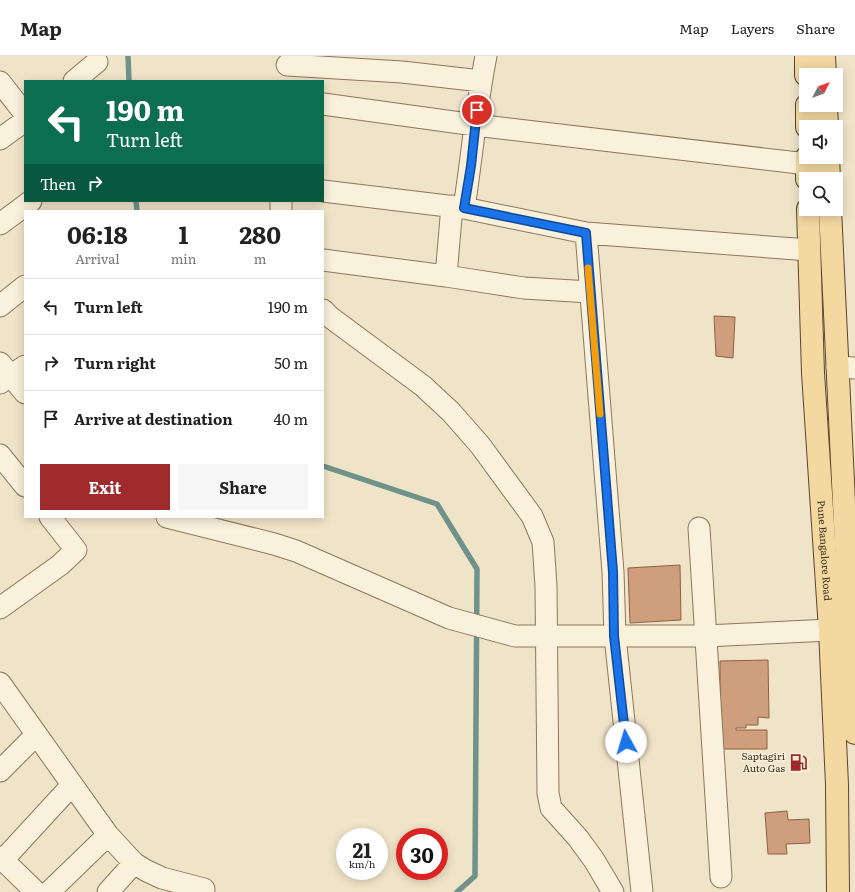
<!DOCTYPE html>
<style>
:root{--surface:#fff;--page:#f6f6f6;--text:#222;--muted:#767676;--line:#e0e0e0;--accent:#9e2a2b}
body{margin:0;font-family:Literata,serif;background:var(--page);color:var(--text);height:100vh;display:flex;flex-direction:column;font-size:15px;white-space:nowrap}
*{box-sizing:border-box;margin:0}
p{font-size:13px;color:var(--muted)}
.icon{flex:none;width:22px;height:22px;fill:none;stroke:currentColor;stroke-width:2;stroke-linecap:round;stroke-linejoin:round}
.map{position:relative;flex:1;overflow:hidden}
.panel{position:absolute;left:24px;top:154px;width:300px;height:308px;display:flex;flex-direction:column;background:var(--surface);border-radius:0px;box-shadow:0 2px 10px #0003}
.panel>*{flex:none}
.top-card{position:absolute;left:24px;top:24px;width:300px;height:122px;border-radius:0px;box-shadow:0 2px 10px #0003;background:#0b6e4f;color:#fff;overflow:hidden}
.needle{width:26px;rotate:48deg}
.controls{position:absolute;left:799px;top:12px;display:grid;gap:8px}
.controls a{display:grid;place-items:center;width:44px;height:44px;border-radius:0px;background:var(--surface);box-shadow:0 2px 10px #0003;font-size:20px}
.speed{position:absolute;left:336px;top:772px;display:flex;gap:8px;font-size:20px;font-weight:700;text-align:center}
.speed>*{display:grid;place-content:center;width:52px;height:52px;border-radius:50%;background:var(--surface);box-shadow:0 2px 10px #0003;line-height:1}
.speed small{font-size:10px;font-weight:400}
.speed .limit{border:6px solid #d22;background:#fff;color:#111}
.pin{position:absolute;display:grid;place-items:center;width:34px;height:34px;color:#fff;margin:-17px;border:2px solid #fff;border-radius:50%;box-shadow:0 1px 4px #0007}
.me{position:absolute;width:44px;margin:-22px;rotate:354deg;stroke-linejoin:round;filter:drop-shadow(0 0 3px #0008)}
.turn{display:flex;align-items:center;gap:14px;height:84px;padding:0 16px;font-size:18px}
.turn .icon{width:52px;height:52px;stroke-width:2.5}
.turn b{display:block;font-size:28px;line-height:34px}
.then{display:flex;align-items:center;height:38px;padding:0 16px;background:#0003;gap:8px;font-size:15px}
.eta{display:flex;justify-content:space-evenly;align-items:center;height:68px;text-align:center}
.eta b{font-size:24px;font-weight:700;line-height:28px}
.cta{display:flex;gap:8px;margin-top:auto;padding:8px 16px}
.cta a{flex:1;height:46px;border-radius:0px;background:var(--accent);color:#fff;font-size:16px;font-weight:700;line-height:46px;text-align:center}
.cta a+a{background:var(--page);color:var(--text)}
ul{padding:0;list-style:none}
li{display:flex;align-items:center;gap:12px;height:56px;padding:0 16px;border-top:1px solid var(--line)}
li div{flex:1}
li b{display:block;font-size:15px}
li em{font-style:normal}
header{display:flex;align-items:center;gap:24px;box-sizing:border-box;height:56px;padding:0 20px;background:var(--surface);border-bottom:1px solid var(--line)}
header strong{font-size:19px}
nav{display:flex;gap:22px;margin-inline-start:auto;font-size:14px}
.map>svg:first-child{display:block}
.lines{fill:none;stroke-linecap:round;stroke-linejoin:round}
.stream{stroke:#6f938a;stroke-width:5.5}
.building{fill:#cf9f7d;stroke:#8d5f41}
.minor-casing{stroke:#8d765c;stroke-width:23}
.primary-casing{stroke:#5b4430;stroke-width:24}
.minor{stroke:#faf1dc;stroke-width:21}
.primary{stroke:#f3d9a0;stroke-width:22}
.route-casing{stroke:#114b97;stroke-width:10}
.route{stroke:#1a73e8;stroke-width:7}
.slow{stroke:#f59e0b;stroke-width:7}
.labels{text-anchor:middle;stroke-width:3;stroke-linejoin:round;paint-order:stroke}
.street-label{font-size:10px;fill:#3d2e20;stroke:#f7eed8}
.poi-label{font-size:10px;fill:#3d2e20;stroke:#f7eed8;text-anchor:end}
</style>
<header>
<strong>Map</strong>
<nav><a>Map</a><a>Layers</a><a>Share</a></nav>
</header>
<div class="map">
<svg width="855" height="836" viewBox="0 0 855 836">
<rect width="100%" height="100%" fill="#f0e4c8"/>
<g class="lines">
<path class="stream" d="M128 0 129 25
M136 145 137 155
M323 410 437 448 477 513 475 820 457 836"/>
</g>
<path class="building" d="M714 260 735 261 733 302 716 300Z
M680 509 681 564 630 567 628 512Z
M768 604 769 662 758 661V669H746V672H736V674H767V693H720V605Z
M787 755 788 764 809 763 810 787 786 788 787 798H768L765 757Z"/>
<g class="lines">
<defs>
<path id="minor" d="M287 9 402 16 481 25
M74 25 97 6
M0 26 25 58
M323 48 475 69 807 108
M0 83 25 65
M323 135 464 152 586 177 809 194
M281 145V155
M464 152C472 101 476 50 486 0
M0 168 31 145
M586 177 613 516 615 580 642 836
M323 204 446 220 524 232 590 236
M446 220 452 150
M0 250 25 230
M323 254 330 261 423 330 451 356 480 389 532 460 543 486 546 530 548 737 551 752 578 782 594 804 613 836
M0 307 25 337
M837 311 855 312
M0 327 25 310
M0 399 25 430
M167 461 274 488 296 495 449 562 515 580H705L830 574
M699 472 721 821
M0 552 60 509 76 494 50 461
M0 627 108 779 134 807 145 814 162 822 204 833
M0 715 36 679
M0 801 36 836
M3 804 72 729
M49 836 108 779
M108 836 134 807"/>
<g id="primary">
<path d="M806 0V19"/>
<path d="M824 0 825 19"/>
<path d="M807 49V71"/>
<path d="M826 49 827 71"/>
<path d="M807 101V123"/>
<path d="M828 101 829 123"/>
<path id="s1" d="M808 153 813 317 830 574 837 729 838 836"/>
<path d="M830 153 855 677"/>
</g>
</defs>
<use href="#minor" class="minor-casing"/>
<use href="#primary" class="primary-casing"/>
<use href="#minor" class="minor"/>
<use href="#primary" class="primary"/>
</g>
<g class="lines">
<defs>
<path id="route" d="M477 54 471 110 464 152 586 177 613 516 614 580 626 686"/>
</defs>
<use href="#route" class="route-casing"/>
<use href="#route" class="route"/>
<path class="slow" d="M588 212 600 358"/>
</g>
<defs>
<symbol id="fuel-bare" viewBox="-9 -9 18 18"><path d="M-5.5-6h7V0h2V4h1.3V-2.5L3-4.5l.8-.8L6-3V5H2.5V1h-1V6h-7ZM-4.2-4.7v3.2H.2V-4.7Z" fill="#9e2a2b" stroke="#f7eed8" stroke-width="2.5" paint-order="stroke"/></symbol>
</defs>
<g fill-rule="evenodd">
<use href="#fuel-bare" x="786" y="694" width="25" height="25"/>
</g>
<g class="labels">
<g class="street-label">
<text dy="4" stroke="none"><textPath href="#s1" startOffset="342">Pune Bangalore Road</textPath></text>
</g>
<g class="poi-label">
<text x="785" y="704">Saptagiri<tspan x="785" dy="12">Auto Gas</tspan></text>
</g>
</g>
</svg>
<div class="controls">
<a><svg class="needle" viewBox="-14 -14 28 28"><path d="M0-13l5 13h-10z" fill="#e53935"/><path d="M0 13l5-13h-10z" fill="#767676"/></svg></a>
<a><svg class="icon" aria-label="sound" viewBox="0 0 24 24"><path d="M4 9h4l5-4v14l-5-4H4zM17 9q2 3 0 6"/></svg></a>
<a><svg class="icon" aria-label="search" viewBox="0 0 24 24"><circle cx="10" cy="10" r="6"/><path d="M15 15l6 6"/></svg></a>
</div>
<div class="speed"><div>21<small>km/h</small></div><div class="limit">30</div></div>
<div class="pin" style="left:477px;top:54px;background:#d93025"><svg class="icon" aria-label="arrive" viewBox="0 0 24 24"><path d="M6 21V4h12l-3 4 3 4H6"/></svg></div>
<svg class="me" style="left:626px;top:686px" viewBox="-20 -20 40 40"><circle r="19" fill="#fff"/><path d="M0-13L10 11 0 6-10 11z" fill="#1a73e8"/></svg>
<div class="top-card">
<div class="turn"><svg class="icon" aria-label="left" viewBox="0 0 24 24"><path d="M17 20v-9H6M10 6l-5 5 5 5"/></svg><div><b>190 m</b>Turn left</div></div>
<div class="then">Then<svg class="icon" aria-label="right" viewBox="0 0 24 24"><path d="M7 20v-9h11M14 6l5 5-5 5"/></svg></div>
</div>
<section class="panel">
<div class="eta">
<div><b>06:18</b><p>Arrival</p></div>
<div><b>1</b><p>min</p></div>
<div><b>280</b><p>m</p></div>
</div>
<ul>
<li><svg class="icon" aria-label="left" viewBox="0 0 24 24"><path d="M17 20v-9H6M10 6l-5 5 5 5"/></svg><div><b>Turn left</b></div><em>190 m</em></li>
<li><svg class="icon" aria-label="right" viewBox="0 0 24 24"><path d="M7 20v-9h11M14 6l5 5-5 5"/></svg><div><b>Turn right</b></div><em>50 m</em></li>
<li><svg class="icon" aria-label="arrive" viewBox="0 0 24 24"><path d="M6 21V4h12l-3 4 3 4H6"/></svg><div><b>Arrive at destination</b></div><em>40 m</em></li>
</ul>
<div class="cta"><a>Exit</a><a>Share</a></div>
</section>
</div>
